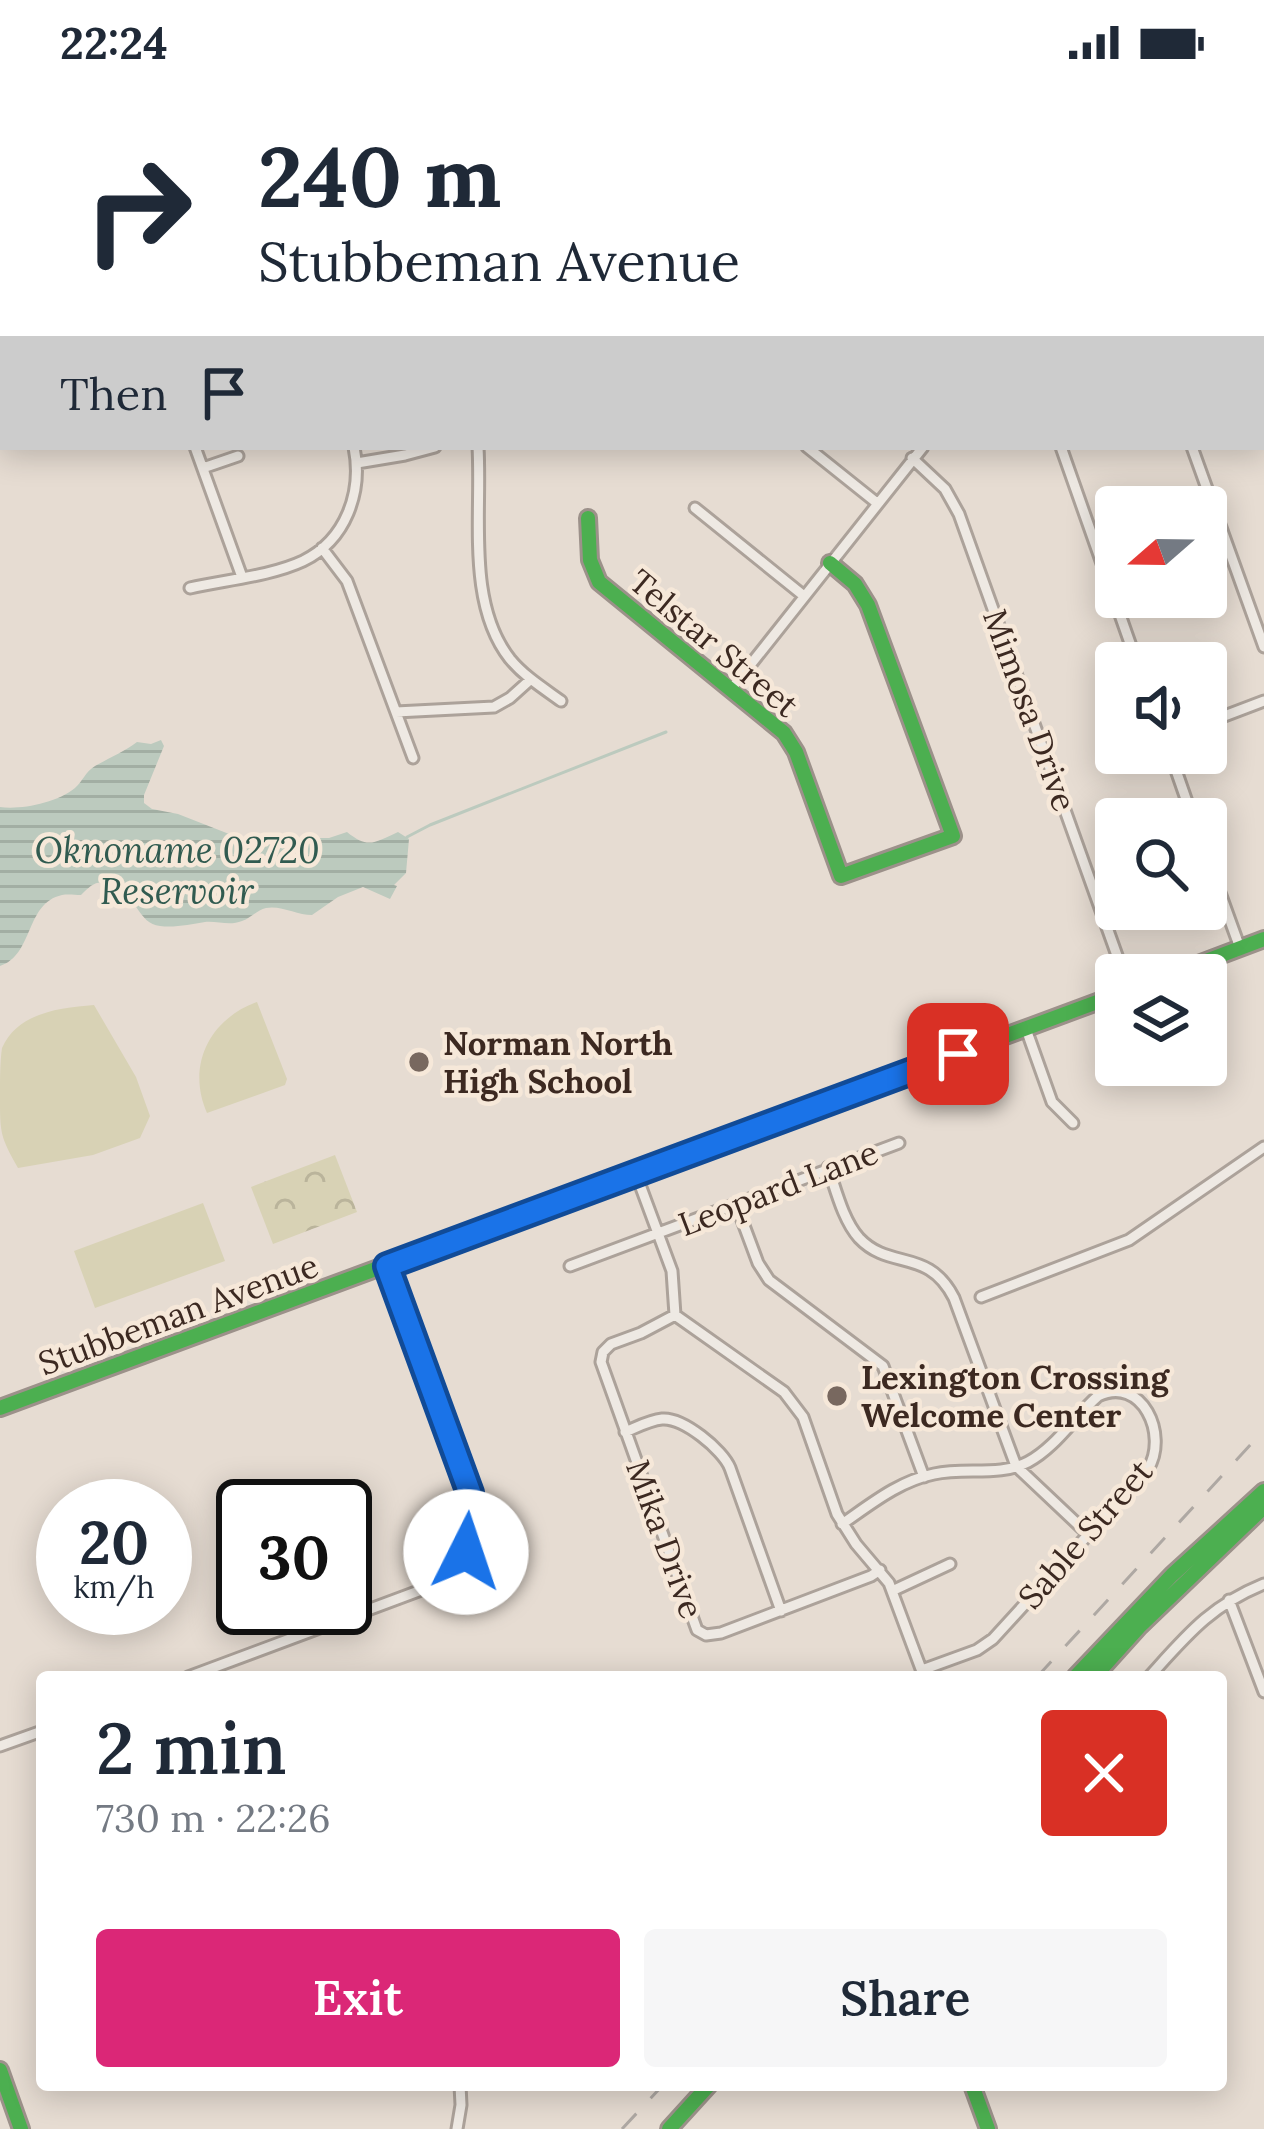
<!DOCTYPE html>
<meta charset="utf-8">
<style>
:root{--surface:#fff;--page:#f6f6f7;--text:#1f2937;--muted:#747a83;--accent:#db2777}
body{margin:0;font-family:Lora,serif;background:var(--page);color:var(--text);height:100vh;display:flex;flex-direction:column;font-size:45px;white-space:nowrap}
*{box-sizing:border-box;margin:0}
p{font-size:39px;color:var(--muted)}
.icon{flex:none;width:66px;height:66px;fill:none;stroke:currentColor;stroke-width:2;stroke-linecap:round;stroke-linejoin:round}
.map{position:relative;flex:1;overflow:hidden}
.panel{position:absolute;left:36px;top:1587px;width:1191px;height:420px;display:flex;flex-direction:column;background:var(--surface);border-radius:12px;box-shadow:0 6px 30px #0003}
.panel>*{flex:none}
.top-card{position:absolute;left:0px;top:0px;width:1266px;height:366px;box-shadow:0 6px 30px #0003;background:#fff;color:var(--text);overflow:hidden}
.needle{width:78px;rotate:250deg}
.tools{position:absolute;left:1095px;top:402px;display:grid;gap:24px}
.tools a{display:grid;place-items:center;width:132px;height:132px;border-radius:12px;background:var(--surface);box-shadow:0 6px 30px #0003;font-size:60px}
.speed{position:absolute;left:36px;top:1395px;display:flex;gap:24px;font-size:60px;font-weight:700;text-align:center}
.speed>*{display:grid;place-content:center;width:156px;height:156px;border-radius:50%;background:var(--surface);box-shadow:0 6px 30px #0003;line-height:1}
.speed small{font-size:30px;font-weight:400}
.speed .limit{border:6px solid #111;border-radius:18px;background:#fff;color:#111}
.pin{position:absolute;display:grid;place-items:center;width:102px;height:102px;color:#fff;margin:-51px;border-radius:24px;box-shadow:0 6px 18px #0006}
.me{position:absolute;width:132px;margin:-66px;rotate:4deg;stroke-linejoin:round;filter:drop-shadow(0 0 9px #0008)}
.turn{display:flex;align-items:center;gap:42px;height:252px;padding:0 60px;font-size:54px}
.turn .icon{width:156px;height:156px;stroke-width:2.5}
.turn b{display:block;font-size:84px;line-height:102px}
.then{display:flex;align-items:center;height:114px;padding:0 60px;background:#0003;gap:24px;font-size:45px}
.round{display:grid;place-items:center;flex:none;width:126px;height:126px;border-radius:12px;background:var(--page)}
.head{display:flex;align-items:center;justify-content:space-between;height:204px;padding:0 60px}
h1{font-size:72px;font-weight:600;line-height:90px}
.primary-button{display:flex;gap:24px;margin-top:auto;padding:24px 60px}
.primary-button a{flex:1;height:138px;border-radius:12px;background:var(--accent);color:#fff;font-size:48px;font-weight:600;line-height:138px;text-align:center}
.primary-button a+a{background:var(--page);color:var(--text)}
.status{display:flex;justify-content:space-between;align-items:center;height:84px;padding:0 60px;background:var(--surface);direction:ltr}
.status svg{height:33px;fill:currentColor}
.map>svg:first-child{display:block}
.green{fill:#d8d2b5}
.forest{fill:url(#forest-crowns)}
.water{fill:url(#water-rules)}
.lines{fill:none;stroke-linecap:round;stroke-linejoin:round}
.stream{stroke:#bccabe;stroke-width:3}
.street-casing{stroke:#aca29a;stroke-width:15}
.fast-casing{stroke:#9c918a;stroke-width:20}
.street{stroke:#eee9e3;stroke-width:9}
.fast{stroke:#4caf50;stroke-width:14}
.rail{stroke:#aea8a3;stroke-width:3;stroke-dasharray:21 21;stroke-linecap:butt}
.route-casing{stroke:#114b97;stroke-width:30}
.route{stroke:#1a73e8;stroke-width:21}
.poi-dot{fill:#78685f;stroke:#f6e8d9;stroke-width:4.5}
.labels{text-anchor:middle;stroke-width:9;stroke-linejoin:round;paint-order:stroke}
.street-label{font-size:33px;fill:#3c2921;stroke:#f6e8d9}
.poi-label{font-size:33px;font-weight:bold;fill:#3c2921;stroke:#f6e8d9;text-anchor:start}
.water-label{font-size:36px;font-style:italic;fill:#315b50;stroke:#f6e8d9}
</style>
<div class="status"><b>22:24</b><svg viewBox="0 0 49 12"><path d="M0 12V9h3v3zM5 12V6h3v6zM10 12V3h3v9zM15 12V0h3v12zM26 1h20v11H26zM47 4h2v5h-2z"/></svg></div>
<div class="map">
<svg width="1264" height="2045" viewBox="0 0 1264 2045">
<defs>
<pattern id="forest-crowns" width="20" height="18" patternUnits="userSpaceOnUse" patternTransform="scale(3)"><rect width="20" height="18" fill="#d8d2b5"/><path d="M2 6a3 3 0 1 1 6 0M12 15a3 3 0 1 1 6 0" fill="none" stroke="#bab49b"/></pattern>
<pattern id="water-rules" width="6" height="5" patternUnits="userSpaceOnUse" patternTransform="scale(3)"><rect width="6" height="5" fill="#bccabe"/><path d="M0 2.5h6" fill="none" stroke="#a2aea3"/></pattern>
</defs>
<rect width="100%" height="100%" fill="#e6dcd2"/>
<path class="green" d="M257 918 287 995 285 1001 207 1029C186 981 210 935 257 918Z
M94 921 136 993 150 1032 140 1054 93 1071 18 1084C0 1052 0 1049 0 1012 0 997 0 977 2 964 18 928 60 924 94 921Z
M203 1119 225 1177 95 1224 74 1167Z"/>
<path class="forest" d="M335 1071 357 1128 273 1160 251 1103Z"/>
<path class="water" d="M161 656 164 662 144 711V719L152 725 178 730 247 757 268 761 299 754H329L347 748C368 765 374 759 398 748L409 755 406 789 394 801 397 802 390 815 363 803 338 813 312 831C297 831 281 821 266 824 257 826 251 834 242 837 230 842 218 837 205 838 191 840 175 844 160 842 138 840 137 811 113 801 97 795 92 800 81 811 75 811 68 810 62 811 25 819 34 871 0 882V723C20 726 57 719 75 704 83 697 85 688 95 682 109 674 124 668 137 658L151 660Z"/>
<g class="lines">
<path class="stream" d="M407 753 430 741 666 648"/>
<defs>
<path id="street" d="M742 0 743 3
M1005 0 1006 3
M1199 0 1200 3
M473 3 481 0
M1145 3 1153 0
M1263 178 1264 181
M195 363 242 493
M478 363C482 431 466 519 510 575 524 592 543 604 561 617
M807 363 877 419
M1061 363 1137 579
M1192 363 1264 563
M912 374 945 405 959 430 1124 891
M357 379 405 371 435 363
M203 384 238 372
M695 424 804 512
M322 464 347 497 413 674
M190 504C225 496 271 492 303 477 346 456 363 408 354 363
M732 604 923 363
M396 628 494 623 510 614 530 596
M1206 639 1264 617
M1170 669 1193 735
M1206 770 1240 864
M1026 945 1052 1018 1073 1039
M828 1083C836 1106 843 1136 859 1154 890 1187 928 1163 954 1214L1016 1382 1088 1450
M636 1090 672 1187 675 1231 784 1308 803 1333 837 1430 856 1460 889 1499 924 1593
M736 1120 758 1179 769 1196 883 1282 924 1393
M570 1182 899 1059
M981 1213 1129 1156 1264 1063
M675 1231 641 1249 611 1260 603 1268 601 1278 697 1546 706 1551 721 1549 871 1492 880 1486
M625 1348C637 1343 650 1336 662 1335 683 1333 723 1366 730 1384L781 1527
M842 1440C871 1420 899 1397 934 1390 966 1383 999 1393 1028 1378 1056 1363 1074 1333 1098 1312 1142 1291 1169 1351 1148 1385L993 1555 977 1566 922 1586
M892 1507 950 1480
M1229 1516 1264 1608
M188 1593 432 1502C467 1480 480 1449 470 1409L387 1182
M1149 1593C1187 1551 1210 1522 1264 1500
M0 1662 42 1647
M457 2045 461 2021 460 2001"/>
<path id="fast" d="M542 0 543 3
M690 3 698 0
M1263 192H1264
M0 260 3 259
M588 434 590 476 599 498 784 649 796 668 841 792 953 752 868 521 855 500 830 479
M1169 891 1264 855
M0 1324 1116 911
M1075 1593 1172 1491 1264 1407
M1094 1593 1139 1543 1264 1423
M0 1986 21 2045
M972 2001 988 2045
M669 2045 709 2001"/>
</defs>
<use href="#street" class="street-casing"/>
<use href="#fast" class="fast-casing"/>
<use href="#street" class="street"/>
<use href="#fast" class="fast"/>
<path class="rail" d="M1037 1593 1264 1346
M622 2045 663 2001"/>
</g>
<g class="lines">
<defs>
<path id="route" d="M466 1468 474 1440 470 1409 387 1182 958 970"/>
</defs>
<use href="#route" class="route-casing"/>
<use href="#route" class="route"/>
</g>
<g class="poi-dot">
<circle cx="419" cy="978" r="12"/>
<circle cx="837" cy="1312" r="12"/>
</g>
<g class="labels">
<g class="street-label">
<text transform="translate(714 559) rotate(40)" y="12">Telstar Street</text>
<text transform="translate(1030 626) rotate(70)" y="12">Mimosa Drive</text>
<text transform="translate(778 1104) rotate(-21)" y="12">Leopard Lane</text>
<text transform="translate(178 1230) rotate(-20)" y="12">Stubbeman Avenue</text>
<text transform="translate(1085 1450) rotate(-49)" y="12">Sable Street</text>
<text transform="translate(665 1455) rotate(70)" y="12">Mika Drive</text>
</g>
<g class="poi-label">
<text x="443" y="971">Norman North<tspan x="443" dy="38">High School</tspan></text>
<text x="861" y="1305">Lexington Crossing<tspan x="861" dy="38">Welcome Center</tspan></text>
</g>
<g class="water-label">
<text x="177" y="779">Oknoname 02720<tspan x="177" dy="41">Reservoir</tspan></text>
</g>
</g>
</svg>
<div class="tools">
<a><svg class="needle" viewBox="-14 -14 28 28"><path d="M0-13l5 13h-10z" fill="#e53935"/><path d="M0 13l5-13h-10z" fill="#747a83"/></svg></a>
<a><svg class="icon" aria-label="sound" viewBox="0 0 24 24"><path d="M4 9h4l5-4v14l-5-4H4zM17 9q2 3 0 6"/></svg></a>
<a><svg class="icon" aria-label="search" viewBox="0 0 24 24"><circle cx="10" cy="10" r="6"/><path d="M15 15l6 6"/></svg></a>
<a><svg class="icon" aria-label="layers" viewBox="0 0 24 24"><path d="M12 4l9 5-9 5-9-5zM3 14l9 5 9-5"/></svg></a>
</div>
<div class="speed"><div>20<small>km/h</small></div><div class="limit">30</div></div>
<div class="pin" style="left:958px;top:970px;background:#d93025"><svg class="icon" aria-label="arrive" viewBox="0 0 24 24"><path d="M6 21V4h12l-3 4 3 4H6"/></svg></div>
<svg class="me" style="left:466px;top:1468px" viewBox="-20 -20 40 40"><circle r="19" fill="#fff"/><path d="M0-13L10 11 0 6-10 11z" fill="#1a73e8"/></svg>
<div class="top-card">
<div class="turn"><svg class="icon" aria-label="right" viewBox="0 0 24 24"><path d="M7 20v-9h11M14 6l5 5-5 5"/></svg><div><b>240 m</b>Stubbeman Avenue</div></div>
<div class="then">Then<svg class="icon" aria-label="arrive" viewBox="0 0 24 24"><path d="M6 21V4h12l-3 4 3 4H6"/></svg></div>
</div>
<section class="panel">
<div class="head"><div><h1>2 min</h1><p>730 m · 22:26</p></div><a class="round" style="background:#d93025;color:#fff"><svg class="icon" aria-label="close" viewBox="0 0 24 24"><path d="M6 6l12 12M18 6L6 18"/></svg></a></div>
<div class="primary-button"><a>Exit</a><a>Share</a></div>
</section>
</div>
